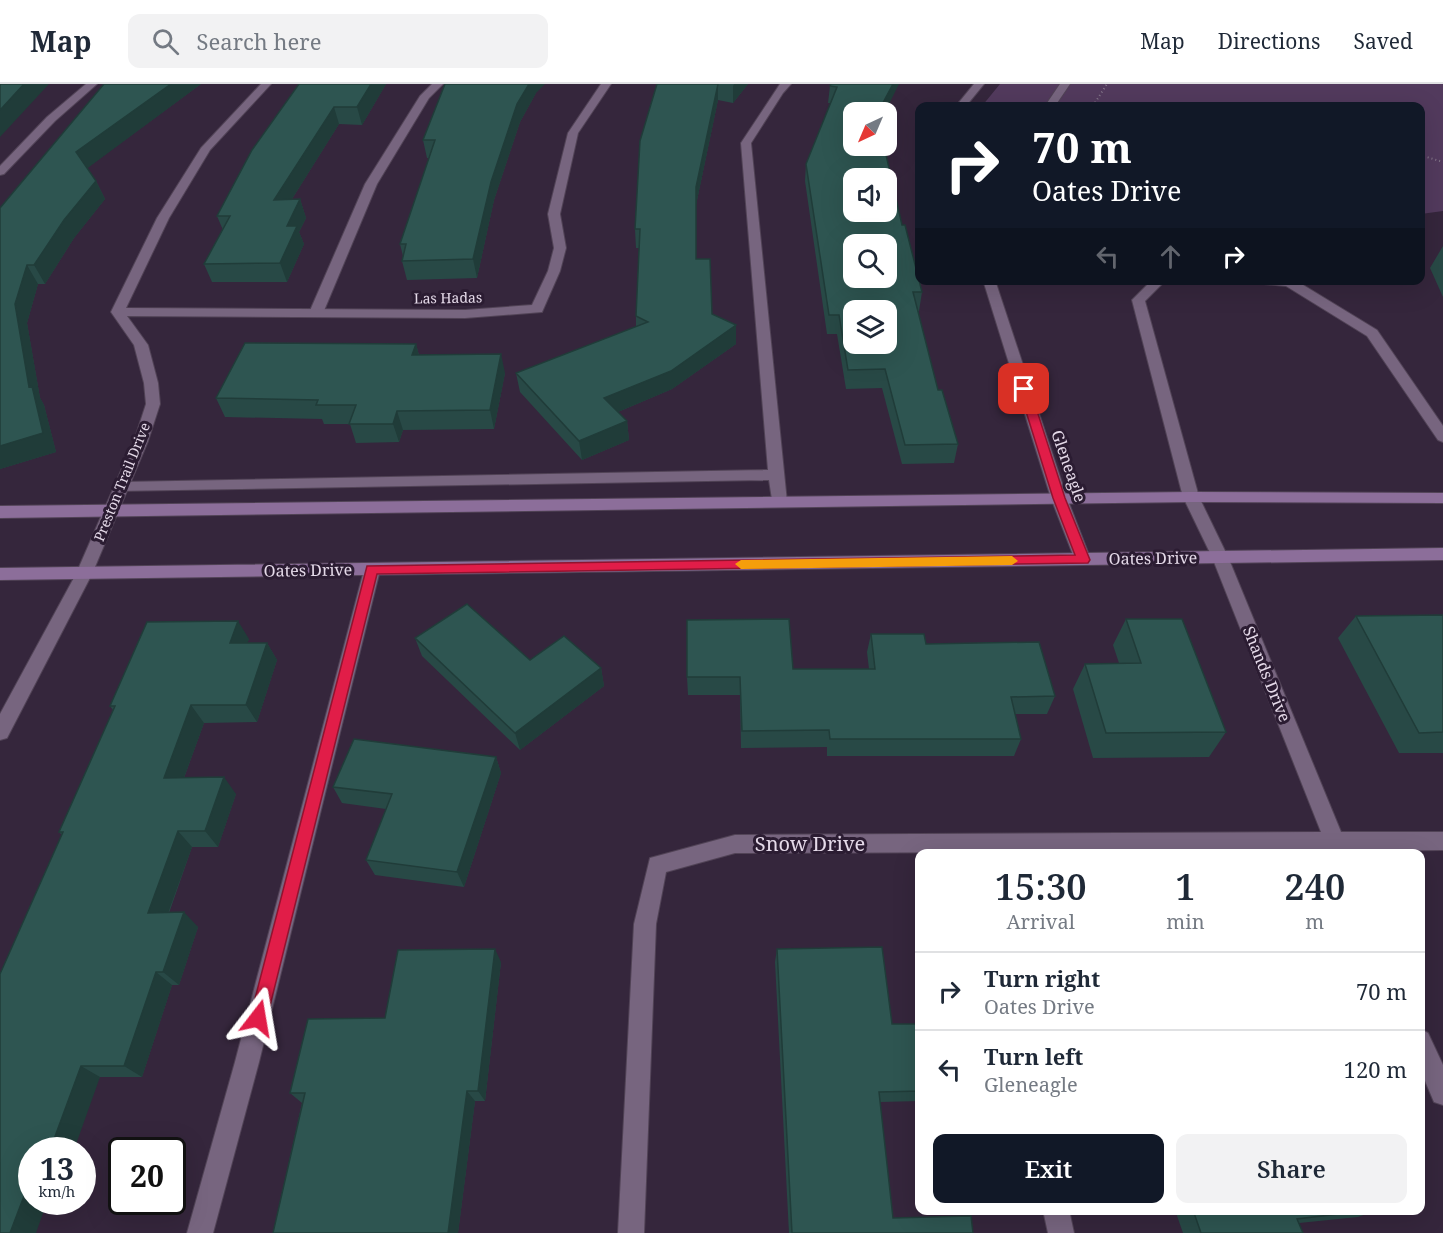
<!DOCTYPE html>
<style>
:root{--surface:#fff;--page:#f2f2f3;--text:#1f2937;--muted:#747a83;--line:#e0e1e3;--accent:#111827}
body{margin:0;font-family:"Noto Serif",serif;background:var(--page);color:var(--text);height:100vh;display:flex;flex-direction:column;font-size:22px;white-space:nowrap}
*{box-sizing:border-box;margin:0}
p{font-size:20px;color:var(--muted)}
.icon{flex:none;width:33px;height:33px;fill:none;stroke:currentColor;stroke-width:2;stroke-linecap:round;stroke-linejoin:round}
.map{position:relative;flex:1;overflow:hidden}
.sheet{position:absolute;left:915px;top:765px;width:510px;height:366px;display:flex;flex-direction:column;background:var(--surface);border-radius:12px;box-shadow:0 6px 24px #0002}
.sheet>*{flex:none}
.hud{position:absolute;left:915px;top:18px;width:510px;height:183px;border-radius:12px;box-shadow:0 6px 24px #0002;background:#111827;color:#fff;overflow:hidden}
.needle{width:39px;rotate:224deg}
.fabs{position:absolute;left:843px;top:18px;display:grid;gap:12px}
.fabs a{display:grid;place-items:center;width:54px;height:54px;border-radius:12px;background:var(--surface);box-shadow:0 6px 24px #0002;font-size:30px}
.speed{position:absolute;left:18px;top:1053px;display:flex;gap:12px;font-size:30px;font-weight:700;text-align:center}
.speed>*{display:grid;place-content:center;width:78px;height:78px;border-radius:50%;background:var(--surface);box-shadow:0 6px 24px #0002;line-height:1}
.speed small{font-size:15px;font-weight:400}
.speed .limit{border:3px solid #111;border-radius:9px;background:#fff;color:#111}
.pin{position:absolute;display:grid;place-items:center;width:51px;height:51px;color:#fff;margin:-26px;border-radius:12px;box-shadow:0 3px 9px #0006}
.me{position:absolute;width:66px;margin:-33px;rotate:14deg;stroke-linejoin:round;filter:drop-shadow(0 0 4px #0008)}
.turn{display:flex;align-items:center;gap:21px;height:126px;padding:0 18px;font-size:27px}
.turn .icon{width:78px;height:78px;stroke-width:2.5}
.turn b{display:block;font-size:42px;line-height:51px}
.lanes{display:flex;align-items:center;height:57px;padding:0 18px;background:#0003;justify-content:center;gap:30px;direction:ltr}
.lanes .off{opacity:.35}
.eta{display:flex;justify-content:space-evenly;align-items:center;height:102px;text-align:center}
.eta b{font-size:36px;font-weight:600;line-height:42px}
.primary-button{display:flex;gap:12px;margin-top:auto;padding:12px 18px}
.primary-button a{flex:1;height:69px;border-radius:12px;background:var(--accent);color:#fff;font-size:24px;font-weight:600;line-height:69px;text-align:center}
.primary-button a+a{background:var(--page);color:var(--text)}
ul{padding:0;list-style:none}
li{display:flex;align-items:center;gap:18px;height:78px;padding:0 18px;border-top:2px solid var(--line)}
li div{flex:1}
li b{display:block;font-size:22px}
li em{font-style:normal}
header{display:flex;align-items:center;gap:36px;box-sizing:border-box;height:84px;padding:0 30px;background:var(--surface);border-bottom:2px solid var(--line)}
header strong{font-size:28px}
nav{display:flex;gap:33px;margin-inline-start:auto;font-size:21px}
.search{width:420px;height:54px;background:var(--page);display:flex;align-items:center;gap:15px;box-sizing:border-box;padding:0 21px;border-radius:12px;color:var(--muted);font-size:22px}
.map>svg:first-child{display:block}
.green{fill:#523a5d}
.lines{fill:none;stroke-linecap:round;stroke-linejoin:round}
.lane-casing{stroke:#514356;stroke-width:2}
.street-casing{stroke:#514356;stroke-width:2}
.secondary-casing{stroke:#514356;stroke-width:2}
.path{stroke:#84778a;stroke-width:2;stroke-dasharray:1 3;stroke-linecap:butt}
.lane{fill:#77657f;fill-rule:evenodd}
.street{fill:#77657f;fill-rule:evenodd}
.secondary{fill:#8c6e9a;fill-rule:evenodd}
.wall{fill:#284946}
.shaded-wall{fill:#203c39}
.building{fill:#2e5551;stroke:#203c39;stroke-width:1.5;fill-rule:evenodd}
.route{fill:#e11d48;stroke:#92132f;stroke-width:1.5}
.slow{fill:#f59e0b}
.labels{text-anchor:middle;stroke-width:6;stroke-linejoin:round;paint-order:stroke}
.far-street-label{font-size:14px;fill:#e5dae9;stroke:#2b1c32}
.street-label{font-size:16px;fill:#e5dae9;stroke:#2b1c32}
.near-street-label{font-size:20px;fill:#e5dae9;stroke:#2b1c32}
</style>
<header>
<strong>Map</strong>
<div class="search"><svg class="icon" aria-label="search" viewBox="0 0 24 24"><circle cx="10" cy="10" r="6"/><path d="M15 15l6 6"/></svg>Search here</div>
<nav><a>Map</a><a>Directions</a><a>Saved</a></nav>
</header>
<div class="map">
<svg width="1443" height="1149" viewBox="0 0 1443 1149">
<rect width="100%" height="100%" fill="#35263c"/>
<path class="green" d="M1000 0H1443V127L1421 130 1420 22H982Z"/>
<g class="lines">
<defs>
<path id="lane" d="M86 0H97L55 37 4 90 0 91V82L47 33Z
M432 0H443L429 14 377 100 323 229 316 233 311 232 309 229 365 100 420 12Z
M780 0H791L783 9 751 59 787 418 785 422H773L769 396 116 407 114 403 116 399 122 398 768 386 741 59Z
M1060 0H1070L1055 22H1045Z
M1152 196H1166L1145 217 1199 413 1197 417H1185L1183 413 1132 216Z
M1258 196H1295L1377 246 1443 342V358L1438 356 1367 252 1286 202 1264 200Z
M372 480 378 482 380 486 259 978 213 1149H187L235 978 364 486 366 482Z
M1043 1126H1069L1074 1149H1048Z"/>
<path id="street" d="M261 0H271L210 66 169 134 126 224 465 226 532 221 548 187 554 164 548 130 568 49 601 0H611L578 49 560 130 566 164 560 187 542 228 465 234 127 232 148 261 158 299 160 320 148 357 92 490 7 654 0 656V630L76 490 134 357 146 320 144 299 134 261 111 228 157 134 201 64Z
M974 0H984L966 22H956Z
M983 196H995L1067 414 1091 476 1089 480H1077L1075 476 1051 414Z
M1191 408 1197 409 1199 413 1228 473 1341 748H1443V766L1349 767 1350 770H1329L1328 767 735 769 666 788 656 840 644 1149H618L634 840 650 774 735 751 1321 748 1212 473 1183 413 1185 409Z
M1420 945 1428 949 1443 981V1021L1434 1018 1420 985Z"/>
<path id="secondary" d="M1191 408 1443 409V419L1191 418 0 434V422Z
M1443 464V476L0 496V484Z"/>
</defs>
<use href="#lane" class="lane-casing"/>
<use href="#street" class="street-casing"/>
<use href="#secondary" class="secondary-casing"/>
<path class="path" d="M1093 22 1107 0
M1420 71 1443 78"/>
<use href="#lane" class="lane"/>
<use href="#street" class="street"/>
<use href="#secondary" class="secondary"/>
</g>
<path class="wall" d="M104 0H201L87 84 96 97 105 115 74 154 45 200H38L27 239 40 314 44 321 56 368 0 385V124Z
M299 0H386L362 41 339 40 292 115H300L306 134 299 148 304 160 287 198H212L204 180 223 146 217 132Z
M657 0H748L733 19 718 16 696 121V175L712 230 736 260 672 305 618 328 627 337 629 356 582 376 520 308 516 289 636 243V232L639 164H636L635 145Z
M899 0 854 28 902 141 922 208 919 227H918L938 306 958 360 954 379 902 380 882 304 846 305 837 250H827L805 97 806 80 831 19H828L830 2Z
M536 9 520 38 494 116 477 194 407 196 402 177 403 172 400 160 429 74H427L423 56Z
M1443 162V213L1430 184Z
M416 260 419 271 505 289 494 345 403 346 399 358 356 359 350 340H324L322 335 225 333 216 314Z
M1443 531V669H1399L1338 554 1356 532Z
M1126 535 1226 648 1209 673 1093 674 1073 605 1085 580 1119 579 1113 561Z
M871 550 926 560 1055 612 1047 630H1015L1021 655 1014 672H827V663L741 664 740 611H688L687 593 793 585H869L867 568Z
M415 554 530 576 601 584 604 602 520 666 422 572Z
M249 555 247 559H267L277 576 257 638 204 639 184 694 236 710 218 763H192L169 829 198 843 179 901H172L142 993H100L32 1066 0 1149 62 751 59 748 113 626 110 622Z
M496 673 501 689 464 803 375 791 366 776 386 725 342 719 333 703Z
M777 865 892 940H920V1017L880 1018 893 1134 973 1149H789L775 878Z
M501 878 485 1017H475L458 1149H273L302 1019 290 1009Z
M1175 1126H1377L1358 1133 1299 1139 1303 1149H1183Z"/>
<path class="shaded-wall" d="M24 0H49L0 53V26Z
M171 0H201L85 86 76 68Z
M371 0H386L362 41 357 23Z
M529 0H545L536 9 520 38 494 116 477 194 473 175 491 98 517 20Z
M718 0V16L696 121V103Z
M734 0H748L733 19V2Z
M893 0H899L885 28H878Z
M334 23 339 40 280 134 274 116Z
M96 97 105 115 74 154 45 200 34 181 64 136Z
M300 115 306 134 299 148 304 160 287 198 280 179 287 142Z
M27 181 38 200 27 239 40 314 44 321 56 368 0 385V362L29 303 15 220Z
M736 241V260L672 305 606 333 604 314Z
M416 260 421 279 412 271Z
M501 270 505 289 494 345 490 326Z
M397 327 403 346 399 358 393 340Z
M627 337 629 356 582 376 579 357Z
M238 537 249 555 241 577 230 559Z
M267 559 277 576 257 638 246 621Z
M601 584 604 602 520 666 515 649Z
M191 621 204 639 178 710 164 694Z
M496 673 501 689 464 803 457 788Z
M224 693 236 710 218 763 205 747Z
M178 747 192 763 163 843 148 829Z
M184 828 198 843 179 901 163 888Z
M495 865 501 878 485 1017 478 1007Z
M156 888 172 901 142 993 124 982Z
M81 982 100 993 74 1066H50Z
M467 1007 475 1017 458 1149H448Z
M32 1091V1118H47L36 1149H10Z"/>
<path class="building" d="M0 0H24L0 26Z
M104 0H171L76 68 96 97 64 136 34 181H27L15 220 29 303 32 302 43 349 0 362V124Z
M299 0H371L357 23H334L274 116 300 115 287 142H297L280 179 204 180 230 132H217L252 66Z
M445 0H529L517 20 491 98 473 175 402 177 406 160H400L435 56H423Z
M657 0H718L696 103V175H710L712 230 736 241 671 287 604 314 627 337 579 357 516 289 648 238 636 232 640 145H635L640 57Z
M831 0H893L878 28H854V62H884L902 141H905L922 208H913L938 306H942L958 360 905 361 885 285 848 286 839 231H829L806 80 837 3 830 2ZM854 94H886V128H854ZM854 160H886V194H854ZM854 226H886V260H854Z
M245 259 416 260 412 271 501 270 490 326 397 327 393 340H349L356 321H316L318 316 216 314Z
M467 520 530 576 564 552 601 584 515 649 415 554Z
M1443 531V648L1419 649 1356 532Z
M789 535 793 585H875L871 550H924L926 560 1039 558 1055 612 1011 613 1021 655H830L829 646 742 647 740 593H687V536Z
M1126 535H1182L1226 648 1106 649 1085 580 1141 579Z
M238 537 230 559H267L246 621H191L164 694 224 693 205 747H178L148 829 184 828 163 888H156L124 982H81L50 1066H32V1091L10 1149H0V890L63 748H59L115 622H110L147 538Z
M354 655 496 673 457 788 366 776 392 710 333 703Z
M882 863 892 940H920V1007L879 1008 893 1134 971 1132 973 1149H792L777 865Z
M495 865 478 1007H467L448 1149H273L305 1009H290L308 935 385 934 398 866Z
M1193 1126H1372L1297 1135 1303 1149H1201Z"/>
<path class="route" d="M1024 302 1030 305 1065 414 1090 476 1088 479 377 490 267 934 264 940 258 942 252 940 250 934 367 482 1075 471 1053 414 1019 305Z"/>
<path class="slow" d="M1012 472 1018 477 1012 481 741 485 735 480 741 476Z"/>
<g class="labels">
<g class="far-street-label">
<text transform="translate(448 214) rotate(-1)" y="5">Las Hadas</text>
<text transform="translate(122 398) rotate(-68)" y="5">Preston Trail Drive</text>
</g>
<g class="street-label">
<text transform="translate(1069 382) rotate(71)" y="6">Gleneagle</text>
<text transform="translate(1153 474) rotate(-1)" y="6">Oates Drive</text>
<text transform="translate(308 486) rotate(-1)" y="6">Oates Drive</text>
<text transform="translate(1267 590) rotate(68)" y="6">Shands Drive</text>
</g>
<g class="near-street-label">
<text x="810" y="767">Snow Drive</text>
</g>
</g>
</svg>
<div class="fabs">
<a><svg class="needle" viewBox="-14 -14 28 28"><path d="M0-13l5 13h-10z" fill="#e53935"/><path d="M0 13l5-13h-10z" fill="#747a83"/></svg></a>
<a><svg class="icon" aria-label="sound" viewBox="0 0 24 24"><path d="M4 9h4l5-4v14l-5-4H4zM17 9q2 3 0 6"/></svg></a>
<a><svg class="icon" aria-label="search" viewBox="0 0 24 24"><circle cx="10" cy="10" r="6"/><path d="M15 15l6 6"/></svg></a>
<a><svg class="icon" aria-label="layers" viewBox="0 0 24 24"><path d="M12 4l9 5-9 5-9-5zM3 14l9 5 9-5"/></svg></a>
</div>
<div class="speed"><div>13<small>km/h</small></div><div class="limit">20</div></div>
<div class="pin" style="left:1024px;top:305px;background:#d93025"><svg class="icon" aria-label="arrive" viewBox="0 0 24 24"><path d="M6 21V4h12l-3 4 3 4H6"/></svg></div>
<svg class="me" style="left:258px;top:934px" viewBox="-20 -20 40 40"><path d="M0-17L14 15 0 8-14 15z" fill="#e11d48" stroke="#fff" stroke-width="4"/></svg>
<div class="hud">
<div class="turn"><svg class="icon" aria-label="right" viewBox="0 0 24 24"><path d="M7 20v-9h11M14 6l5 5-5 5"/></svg><div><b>70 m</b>Oates Drive</div></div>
<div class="lanes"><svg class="icon off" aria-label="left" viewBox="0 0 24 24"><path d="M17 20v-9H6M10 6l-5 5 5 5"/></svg><svg class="icon off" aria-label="ahead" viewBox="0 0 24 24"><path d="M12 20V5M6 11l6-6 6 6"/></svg><svg class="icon" aria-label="right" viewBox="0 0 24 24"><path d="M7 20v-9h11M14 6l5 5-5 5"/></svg></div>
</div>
<section class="sheet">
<div class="eta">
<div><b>15:30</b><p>Arrival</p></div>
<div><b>1</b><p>min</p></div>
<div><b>240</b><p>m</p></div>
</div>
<ul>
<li><svg class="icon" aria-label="right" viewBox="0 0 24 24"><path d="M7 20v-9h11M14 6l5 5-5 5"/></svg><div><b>Turn right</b><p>Oates Drive</p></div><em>70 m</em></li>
<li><svg class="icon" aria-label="left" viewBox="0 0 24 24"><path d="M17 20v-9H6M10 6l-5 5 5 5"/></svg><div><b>Turn left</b><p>Gleneagle</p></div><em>120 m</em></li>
</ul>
<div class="primary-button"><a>Exit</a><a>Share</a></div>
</section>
</div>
